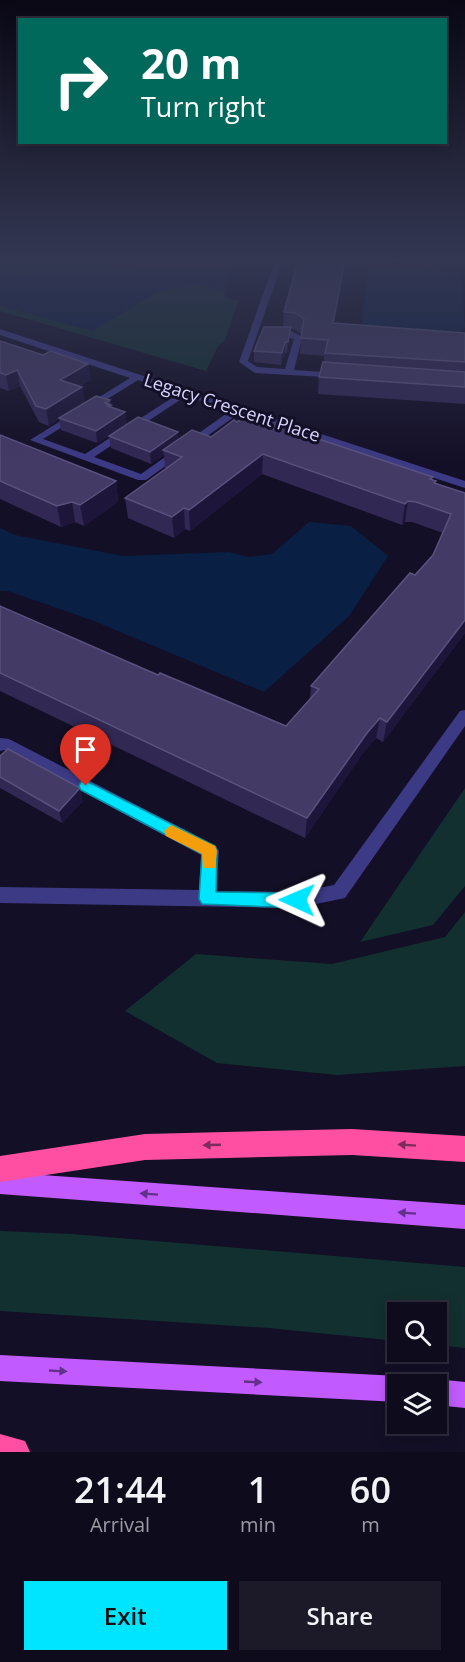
<!DOCTYPE html>
<style>
:root{--surface:#0e0b1c;--page:#1c1929;--text:#f1f3f6;--muted:#9b9ba3;--line:#2e2b3b;--accent:#00e5ff}
body{margin:0;font-family:"Open Sans",sans-serif;background:var(--page);color:var(--text);height:100vh;display:flex;flex-direction:column;font-size:22px;white-space:nowrap}
*{box-sizing:border-box;margin:0}
p{font-size:20px;color:var(--muted)}
.icon{flex:none;width:33px;height:33px;fill:none;stroke:currentColor;stroke-width:2;stroke-linecap:round;stroke-linejoin:round}
.map{position:relative;height:1452px;overflow:hidden}
.panel{display:flex;flex-direction:column;background:var(--surface);flex:1}
.panel>*{flex:none}
.banner{position:absolute;left:18px;top:18px;width:429px;height:126px;border-radius:0px;box-shadow:0 3px 15px #0003,0 0 0 2px var(--line);background:#00695c;color:#fff;overflow:hidden}
.buttons{position:absolute;left:387px;top:1302px;display:grid;gap:12px}
.buttons a{display:grid;place-items:center;width:60px;height:60px;border-radius:0px;background:var(--surface);box-shadow:0 3px 15px #0003,0 0 0 2px var(--line);font-size:30px}
.pin{position:absolute;display:grid;place-items:center;width:51px;height:51px;color:#fff;margin:-62px -26px;border-radius:50% 50% 50% 0;rotate:-45deg;box-shadow:0 0 6px #0007}
.pin .icon{rotate:45deg}
.me{position:absolute;width:66px;margin:-33px;rotate:271deg;stroke-linejoin:round;filter:drop-shadow(0 0 4px #0008)}
.turn{display:flex;align-items:center;gap:21px;height:126px;padding:0 24px;font-size:27px}
.turn .icon{width:78px;height:78px;stroke-width:2.5}
.turn b{display:block;font-size:42px;line-height:51px}
.eta{display:flex;justify-content:space-evenly;align-items:center;height:102px;text-align:center}
.eta b{font-size:36px;font-weight:600;line-height:42px}
.button{display:flex;gap:12px;margin-top:auto;padding:12px 24px}
.button a{flex:1;height:69px;border-radius:0px;background:var(--accent);color:#111;font-size:24px;font-weight:600;line-height:69px;text-align:center}
.button a+a{background:var(--page);color:var(--text)}
.map>svg:first-child{display:block}
.green{fill:#12302f}
.water{fill:#0a1f44}
.lines{fill:none;stroke-linecap:round;stroke-linejoin:round}
.minor{fill:#3d3a85;fill-rule:evenodd}
.major{fill:#c25bff;fill-rule:evenodd}
.highway{fill:#ff4fa3;fill-rule:evenodd}
.wall{fill:#312854}
.shaded-wall{fill:#1d163a}
.building{fill:#433a66;stroke:#5a527e;stroke-width:1.5}
.oneway{fill:#7d2c5e}
.oneway2{fill:#623188}
.route{fill:#00e5ff;stroke:#0095a6;stroke-width:1.5}
.slow{fill:#f59e0b}
.labels{text-anchor:middle;stroke-width:6;stroke-linejoin:round;paint-order:stroke}
.far-street-label{font-size:18px;fill:#d9d4ff;stroke:#130f26}
</style>
<div class="map">
<svg width="465" height="1452" viewBox="0 0 465 1452">
<rect width="100%" height="100%" fill="#130f26"/>
<path class="green" d="M0 260H155L87 267 60 273 18 274 0 272Z
M189 284 224 290 225 297 238 301 225 340 218 346 206 371 0 311V305L92 331 155 293Z
M465 788V886L433 925 360 942Z
M465 912V1066L337 1075 217 1063 125 1011 196 954 332 964 445 937Z
M0 1231 72 1234 465 1267V1348L437 1345 436 1312H398L397 1341 269 1328 0 1311Z"/>
<path class="water" d="M155 260H235L224 290 189 284 155 293 92 331 0 305V272C36 277 55 271 89 267 110 264 136 268 155 260Z
M425 260H437L430 269 464 275 461 280 465 327 460 333 370 329 361 323 369 271 375 268 421 269Z
M309 522 351 526 388 556 349 616 264 692 94 621 8 591H0V528L15 535 123 556 229 552 248 557 272 554Z"/>
<g class="lines">
<path class="minor" d="M275 260H283L248 361 257 367 285 369 294 339 268 332C277 327 295 330 302 338L294 370 339 373 342 374V378L255 373 239 362Z
M0 329 465 481V488L238 414 146 480H138L30 440 130 378 0 335ZM138 380 178 394 85 454 43 439ZM186 396 230 411 141 474 94 457Z
M465 710V726L345 898 297 908 0 903V887L199 890 201 855 4 750 0 751V738L9 739 216 846 219 851 216 891 297 892 334 885 460 711Z"/>
<path class="major" d="M0 1172 465 1205V1229L0 1194Z
M0 1355 398 1376 407 1380 409 1384H398V1402L0 1381Z
M436 1379 465 1382V1408L436 1405V1384H426Z"/>
<path class="highway" d="M352 1129 465 1136V1162L352 1155 145 1160 0 1182V1156L145 1134Z
M0 1434 25 1441 30 1452H0Z"/>
</g>
<path class="wall" d="M371 260H401L400 262Z
M345 268 334 324 465 333V404L318 394 319 377 324 362V356L300 354 301 334 294 329H291L287 353H285L281 365 254 362V351L283 327 284 312Z
M0 341 43 355 88 364 91 380 79 386 82 387 85 403 110 400 111 407 125 412 127 425 97 443 61 430 59 419 49 426 39 422 20 386 9 391 0 388Z
M0 435 116 481 118 502 84 526 75 522 61 527 0 499Z
M109 436 179 439 211 437 433 477 432 480 436 481 435 483 465 493V633L383 742 376 738 363 753 305 838 0 691V606L158 675 286 726 310 699 311 686 433 555 443 533 412 522H405L402 525 262 474 190 531 185 529 174 538 128 518 125 498 165 469 164 455 151 464 111 448Z
M0 756 83 801 62 823 0 788Z"/>
<path class="shaded-wall" d="M345 260V268L331 340 333 323Z
M291 327 290 338 287 353 288 342Z
M285 342V353L281 365 282 353Z
M88 364 91 380 62 396 60 380Z
M17 370 20 386 9 391 6 375Z
M82 387 85 403 49 426 46 409Z
M125 412 127 425 97 443 96 431Z
M178 432 179 444 163 450 164 455 151 464 150 452Z
M263 454 262 474 190 531 189 510Z
M116 481 118 502 84 526 80 505Z
M408 501 405 522 402 525 405 504Z
M72 502 75 522 61 527 57 506Z
M184 508 185 529 174 538 172 517Z
M465 620V633L383 742 387 722Z
M380 718 376 738 363 753 305 838 307 818 367 733Z
M80 788 83 801 62 823 59 811Z"/>
<path class="building" d="M298 260H345L333 323 465 333V362L325 353 328 340 301 338 304 319 295 313 284 312Z
M264 327H291L288 342H285L282 353 254 351Z
M0 341 43 355 51 351 88 364 60 380 82 387 46 409 36 406 17 370 6 375 0 373Z
M323 362 465 372V387L319 377Z
M96 396 110 400 105 403 111 405 108 406 125 412 96 431 59 418Z
M246 415 433 477 430 479 436 481 434 483 465 493V620L387 722 380 718 367 733 307 818 0 673V606L158 675 160 673 286 726 319 689 311 686 410 573 415 575 433 555 451 514 416 502 408 501 405 504 263 454 189 510 184 508 172 517 125 498 182 457 163 450 192 430 211 437 234 420 237 422Z
M138 417 178 432 150 452 109 436Z
M0 435 116 481 80 505 72 502 57 506 0 481Z
M8 749 80 788 59 811 0 777V756Z"/>
<defs><path id="oneway-solid" d="M-6-.8H1V-3.2L6.5 0L1 3.2V.8H-6Z" transform="scale(1.5)"/></defs>
<g class="oneway">
<use href="#oneway-solid" transform="translate(212 1145) rotate(178)"/>
<use href="#oneway-solid" transform="translate(407 1145) rotate(-176)"/>
</g>
<g class="oneway2">
<use href="#oneway-solid" transform="translate(149 1194) rotate(-176)"/>
<use href="#oneway-solid" transform="translate(407 1213) rotate(-176)"/>
<use href="#oneway-solid" transform="translate(58 1371) rotate(3)"/>
<use href="#oneway-solid" transform="translate(253 1382) rotate(3)"/>
</g>
<linearGradient id="sky" x2="0" y2="1"><stop stop-color="#0a0815"/><stop offset="0.56" stop-color="#333752"/><stop offset="1" stop-color="#333752" stop-opacity="0"/></linearGradient>
<rect width="465" height="463" fill="url(#sky)"/>
<path class="route" d="M86 781 215 846 217 851 216 892 297 893 302 895 305 900 302 906 297 908 202 904 199 899 202 854 81 790 79 786 81 782Z"/>
<path class="slow" d="M171 825 215 846 217 851 215 868H203L202 854 166 836 164 831Z"/>
<g class="labels">
<g class="far-street-label">
<text transform="translate(232 408) rotate(18)" y="6">Legacy Crescent Place</text>
</g>
</g>
</svg>
<div class="buttons">
<a><svg class="icon" aria-label="search" viewBox="0 0 24 24"><circle cx="10" cy="10" r="6"/><path d="M15 15l6 6"/></svg></a>
<a><svg class="icon" aria-label="layers" viewBox="0 0 24 24"><path d="M12 4l9 5-9 5-9-5zM3 14l9 5 9-5"/></svg></a>
</div>
<div class="pin" style="left:86px;top:786px;background:#d93025"><svg class="icon" aria-label="arrive" viewBox="0 0 24 24"><path d="M6 21V4h12l-3 4 3 4H6"/></svg></div>
<svg class="me" style="left:297px;top:900px" viewBox="-20 -20 40 40"><path d="M0-17L14 15 0 8-14 15z" fill="#00e5ff" stroke="#fff" stroke-width="4"/></svg>
<div class="banner">
<div class="turn"><svg class="icon" aria-label="right" viewBox="0 0 24 24"><path d="M7 20v-9h11M14 6l5 5-5 5"/></svg><div><b>20 m</b>Turn right</div></div>
</div>
</div>
<section class="panel">
<div class="eta">
<div><b>21:44</b><p>Arrival</p></div>
<div><b>1</b><p>min</p></div>
<div><b>60</b><p>m</p></div>
</div>
<div class="button"><a>Exit</a><a>Share</a></div>
</section>
